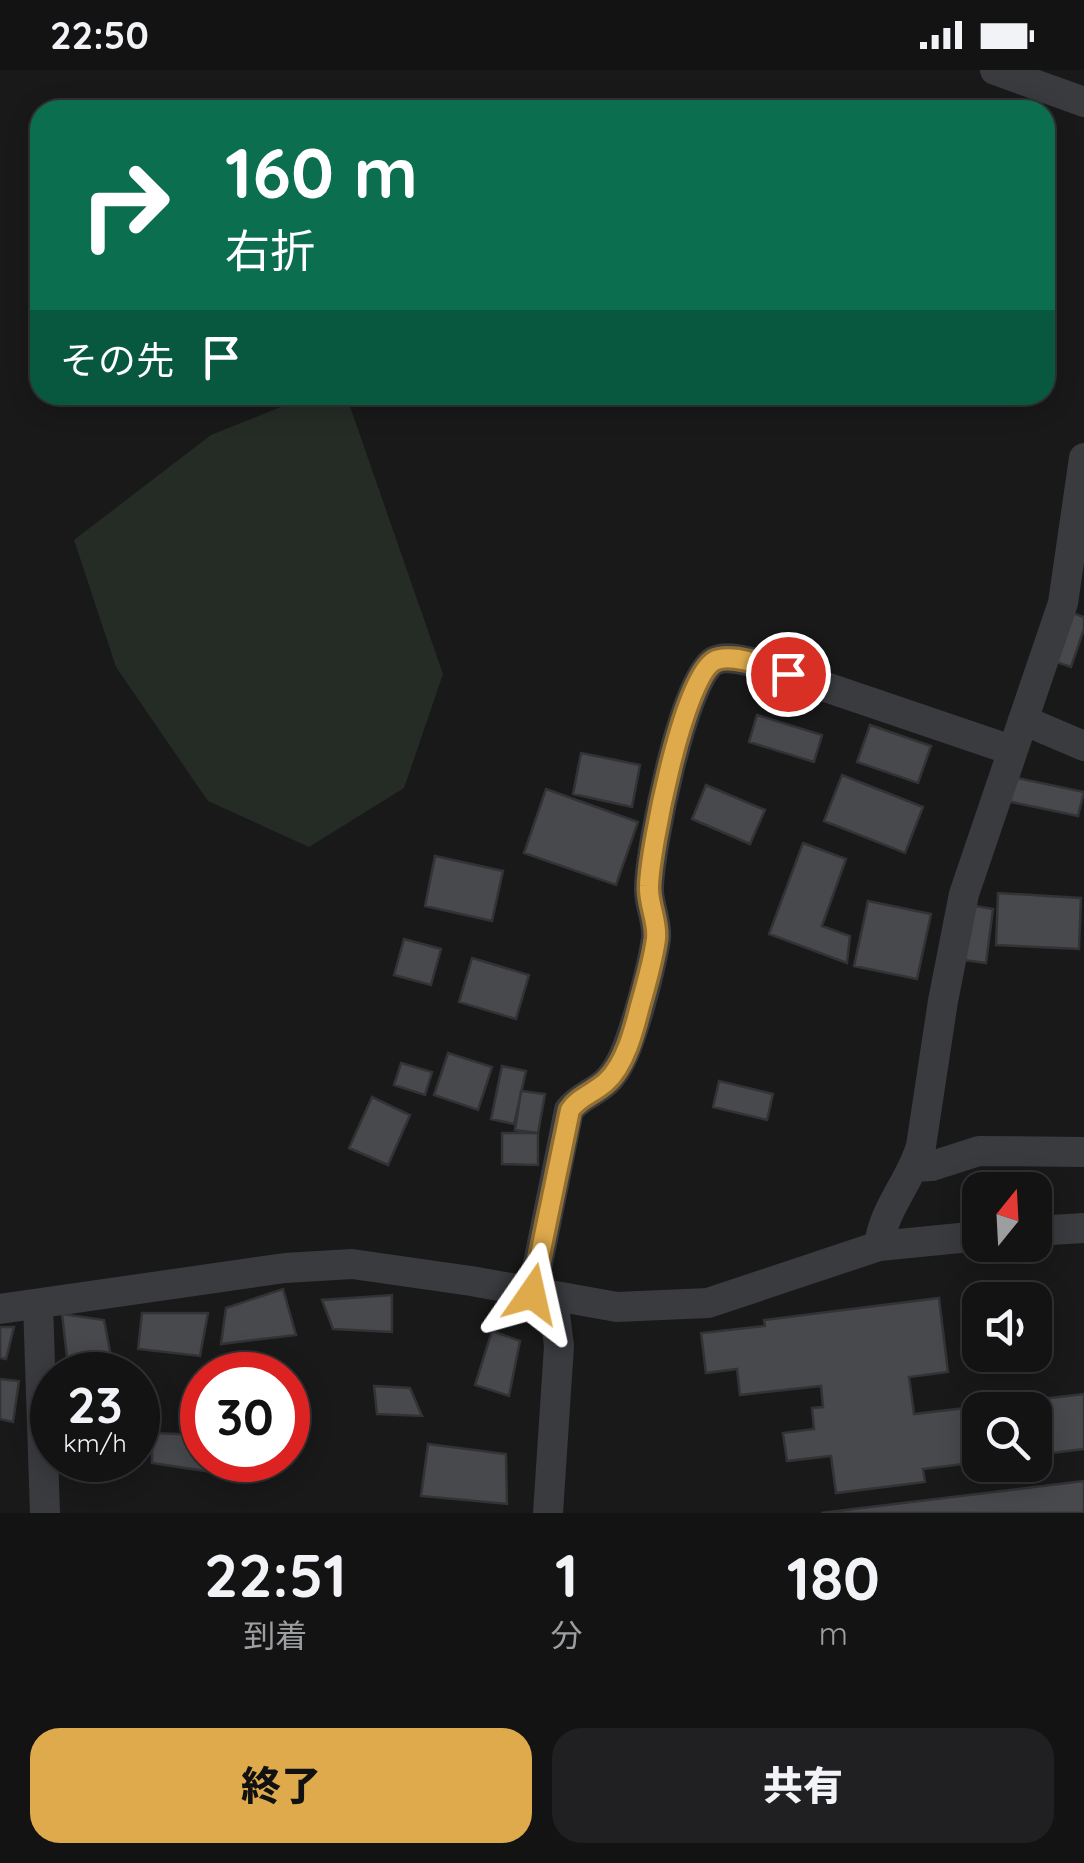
<!DOCTYPE html>
<html lang="ja">
<meta charset="utf-8">
<style>
:root{--surface:#131314;--page:#202022;--text:#f1f3f6;--muted:#9d9ea0;--line:#323234;--accent:#dfaa4c}
body{margin:0;font-family:Quicksand,"Noto Sans JP",sans-serif;background:var(--page);color:var(--text);height:100vh;display:flex;flex-direction:column;font-size:38px;white-space:nowrap}
*{box-sizing:border-box;margin:0}
p{font-size:32px;color:var(--muted)}
.icon{flex:none;width:55px;height:55px;fill:none;stroke:currentColor;stroke-width:2;stroke-linecap:round;stroke-linejoin:round}
.map{position:relative;height:1443px;overflow:hidden}
.sheet{display:flex;flex-direction:column;background:var(--surface);flex:1}
.sheet>*{flex:none}
.banner{position:absolute;left:30px;top:30px;width:1025px;height:305px;border-radius:30px;box-shadow:0 5px 25px #0003,0 0 0 2px var(--line);background:#0b6e4f;color:#fff;overflow:hidden}
.needle{width:65px;rotate:18deg}
.fabs{position:absolute;left:962px;top:1102px;display:grid;gap:20px}
.fabs a{display:grid;place-items:center;width:90px;height:90px;border-radius:20px;background:var(--surface);box-shadow:0 5px 25px #0003,0 0 0 2px var(--line);font-size:50px}
.speed{position:absolute;left:30px;top:1282px;display:flex;gap:20px;font-size:50px;font-weight:700;text-align:center}
.speed>*{display:grid;place-content:center;width:130px;height:130px;border-radius:50%;background:var(--surface);box-shadow:0 5px 25px #0003,0 0 0 2px var(--line);line-height:1}
.speed small{font-size:25px;font-weight:400}
.speed .limit{border:15px solid #d22;background:#fff;color:#111}
.pin{position:absolute;display:grid;place-items:center;width:85px;height:85px;color:#fff;margin:-42px;border:5px solid #fff;border-radius:50%;box-shadow:0 2px 10px #0007}
.me{position:absolute;width:110px;margin:-55px;rotate:11deg;stroke-linejoin:round;filter:drop-shadow(0 0 8px #0008)}
.turn{display:flex;align-items:center;gap:35px;height:210px;padding:0 30px;font-size:45px}
.turn .icon{width:130px;height:130px;stroke-width:2.5}
.turn b{display:block;font-size:70px;line-height:85px}
.then{display:flex;align-items:center;height:95px;padding:0 30px;background:#0003;gap:20px;font-size:38px}
.eta{display:flex;justify-content:space-evenly;align-items:center;height:170px;text-align:center}
.eta b{font-size:60px;font-weight:800;line-height:70px}
.action{display:flex;gap:20px;margin-top:auto;padding:20px 30px}
.action a{flex:1;height:115px;border-radius:30px;background:var(--accent);color:#111;font-size:40px;font-weight:800;line-height:115px;text-align:center}
.action a+a{background:var(--page);color:var(--text)}
.status{display:flex;justify-content:space-between;align-items:center;height:70px;padding:0 50px;background:var(--surface);direction:ltr}
.status svg{height:28px;fill:currentColor}
.map>svg:first-child{display:block}
.green{fill:#252c26}
.building{fill:#48494d;stroke:#333336;stroke-width:2.5}
.lines{fill:none;stroke-linecap:round;stroke-linejoin:round}
.minor{stroke:#3a3b3f;stroke-width:30}
.route-casing{stroke:#916e31;stroke-width:25}
.route{stroke:#dfaa4c;stroke-width:18}
</style>
<div class="status"><b>22:50</b><svg viewBox="0 0 49 12"><path d="M0 12V9h3v3zM5 12V6h3v6zM10 12V3h3v9zM15 12V0h3v12zM26 1h20v11H26zM47 4h2v5h-2z"/></svg></div>
<div class="map">
<svg width="1084" height="1443" viewBox="0 0 1084 1443">
<rect width="100%" height="100%" fill="#19191a"/>
<path class="green" d="M311 325H346L443 604 404 718 309 777 208 731 116 597 74 470 211 365Z"/>
<path class="building" d="M1067 541 1084 547V559L1071 597 1050 590Z
M757 645 822 665 814 692 749 672Z
M870 655 931 676 918 713 857 692Z
M581 683 640 695 632 737 573 724Z
M842 705 923 737 905 783 824 751Z
M1008 706 1084 722 1078 746 1002 730Z
M706 715 765 740 750 774 692 749Z
M546 719 638 752 616 815 524 783Z
M803 773 846 789 822 856 850 866 847 893 769 864Z
M435 786 503 801 492 851 425 836Z
M998 823 1081 828 1079 879 996 875Z
M868 831 931 844 917 909 854 896Z
M970 835 993 839 986 893 963 890Z
M404 869 441 879 431 915 394 905Z
M472 888 529 905 516 949 459 932Z
M448 983 492 997 478 1040 434 1025Z
M401 993 432 1002 425 1025 394 1015Z
M502 996 526 1001 514 1054 491 1049Z
M719 1011 773 1024 767 1050 713 1037Z
M521 1021 545 1024 538 1063 515 1060Z
M372 1027 410 1045 388 1095 349 1078Z
M502 1063H538V1095L502 1094Z
M283 1219 296 1265 221 1274 226 1238Z
M392 1225V1262L333 1259 322 1230Z
M939 1228 948 1302 909 1307 914 1344 1084 1324V1379L1035 1385V1340H980V1392L923 1399 925 1412 836 1423 831 1386 787 1391 783 1363 814 1359 812 1338 823 1337 821 1316 740 1325 737 1299 706 1303 701 1263 765 1256 764 1250Z
M142 1243H208L200 1286 138 1279Z
M62 1244 104 1250 111 1286 68 1296Z
M0 1257H14L6 1289 0 1288Z
M492 1261 520 1271 509 1326 475 1315Z
M0 1309 19 1311 13 1352 0 1349Z
M374 1316 410 1318 422 1346 377 1344Z
M152 1363 202 1365V1390H216L212 1402 152 1393Z
M428 1374 506 1384 507 1434 421 1426Z
M1084 1411V1443H821Z"/>
<g class="lines">
<path class="minor" d="M995 0 1084 32
M1023 650 1084 676
M914 1097 932 1096 979 1081 1084 1082
M1035 1161 1084 1158
M879 1176C883 1139 911 1111 921 1076L943 931 964 824 1063 533 1084 388
M532 1223 569 1040C579 1027 594 1023 606 1012 623 996 631 966 638 944 645 920 652 894 656 869 658 851 648 835 649 817 650 778 683 610 714 591 725 585 741 590 752 592L1011 680
M38 1234 45 1443
M0 1239 285 1198 352 1194 471 1211 617 1237 708 1233 879 1176 980 1166
M548 1443 559 1276 553 1228"/>
</g>
<g class="lines">
<defs>
<path id="route" d="M532 1224 570 1040C579 1027 594 1023 606 1012 625 995 634 960 640 936 646 915 653 891 656 869 658 851 648 834 649 816 650 779 683 609 714 591 731 582 772 598 788 604"/>
</defs>
<use href="#route" class="route-casing"/>
<use href="#route" class="route"/>
</g>
</svg>
<div class="fabs">
<a><svg class="needle" viewBox="-14 -14 28 28"><path d="M0-13l5 13h-10z" fill="#e53935"/><path d="M0 13l5-13h-10z" fill="#9d9ea0"/></svg></a>
<a><svg class="icon" aria-label="sound" viewBox="0 0 24 24"><path d="M4 9h4l5-4v14l-5-4H4zM17 9q2 3 0 6"/></svg></a>
<a><svg class="icon" aria-label="search" viewBox="0 0 24 24"><circle cx="10" cy="10" r="6"/><path d="M15 15l6 6"/></svg></a>
</div>
<div class="speed"><div>23<small>km/h</small></div><div class="limit">30</div></div>
<div class="pin" style="left:788px;top:604px;background:#d93025"><svg class="icon" aria-label="arrive" viewBox="0 0 24 24"><path d="M6 21V4h12l-3 4 3 4H6"/></svg></div>
<svg class="me" style="left:532px;top:1224px" viewBox="-20 -20 40 40"><path d="M0-17L14 15 0 8-14 15z" fill="#dfaa4c" stroke="#fff" stroke-width="4"/></svg>
<div class="banner">
<div class="turn"><svg class="icon" aria-label="right" viewBox="0 0 24 24"><path d="M7 20v-9h11M14 6l5 5-5 5"/></svg><div><b>160 m</b>右折</div></div>
<div class="then">その先<svg class="icon" aria-label="arrive" viewBox="0 0 24 24"><path d="M6 21V4h12l-3 4 3 4H6"/></svg></div>
</div>
</div>
<section class="sheet">
<div class="eta">
<div><b>22:51</b><p>到着</p></div>
<div><b>1</b><p>分</p></div>
<div><b>180</b><p>m</p></div>
</div>
<div class="action"><a>終了</a><a>共有</a></div>
</section>
